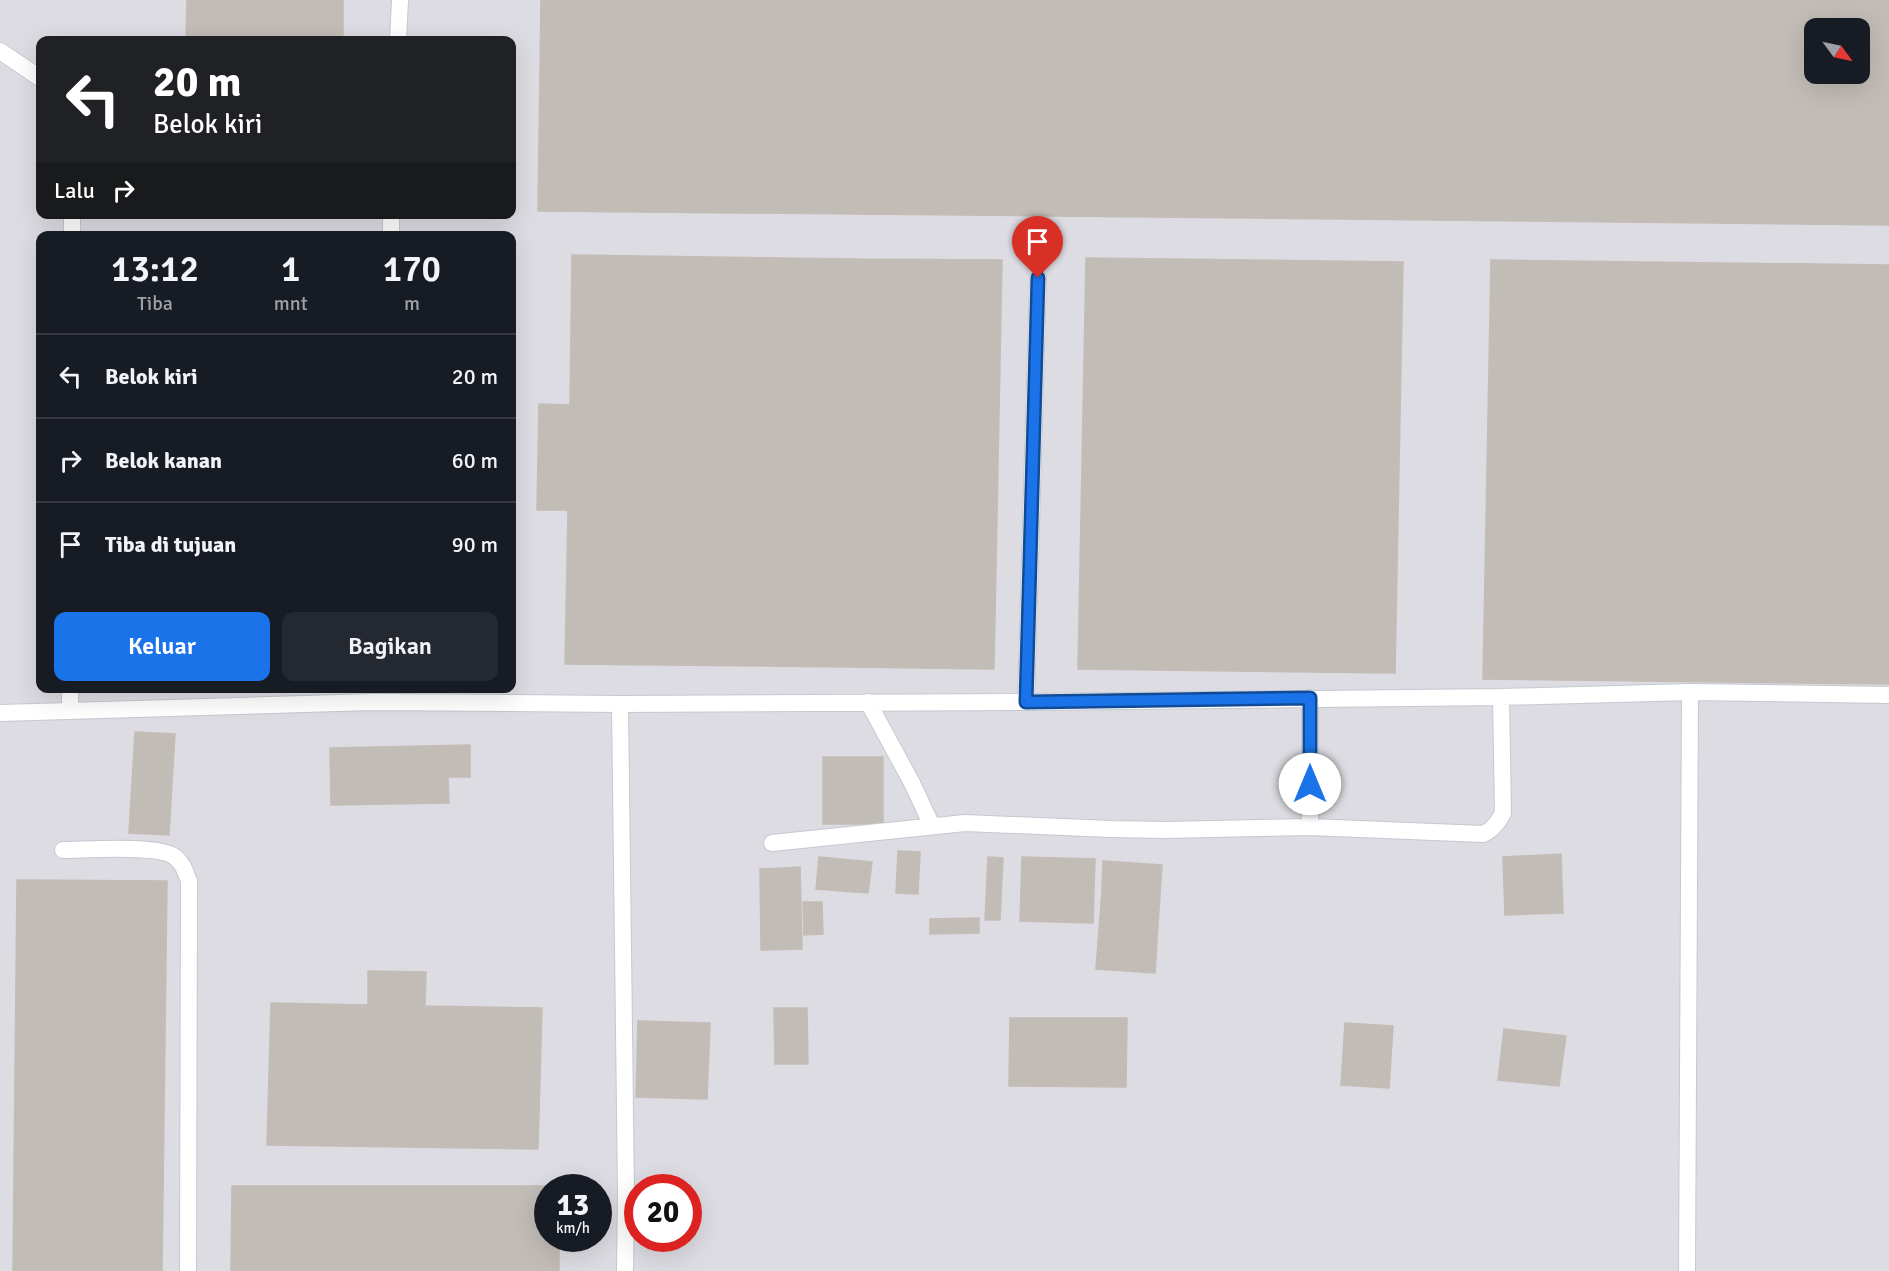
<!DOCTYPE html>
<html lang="id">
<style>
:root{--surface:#171b24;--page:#242831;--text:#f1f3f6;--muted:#9ea1a6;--line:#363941;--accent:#1a73e8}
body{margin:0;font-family:Signika,sans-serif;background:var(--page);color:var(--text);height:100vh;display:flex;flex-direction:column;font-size:22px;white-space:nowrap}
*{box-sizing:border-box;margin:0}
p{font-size:20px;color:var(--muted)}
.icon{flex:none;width:33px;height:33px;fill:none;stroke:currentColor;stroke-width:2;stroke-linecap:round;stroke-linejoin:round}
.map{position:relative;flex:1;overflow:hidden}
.panel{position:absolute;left:36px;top:231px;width:480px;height:462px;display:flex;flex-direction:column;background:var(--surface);border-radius:12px;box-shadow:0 6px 24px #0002}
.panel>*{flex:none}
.hud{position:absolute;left:36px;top:36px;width:480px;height:183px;border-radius:12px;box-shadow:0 6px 24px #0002;background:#202124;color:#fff;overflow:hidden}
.needle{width:39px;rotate:123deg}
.tools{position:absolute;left:1804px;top:18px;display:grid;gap:12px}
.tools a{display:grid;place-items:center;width:66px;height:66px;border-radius:12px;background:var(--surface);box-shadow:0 6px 24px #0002;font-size:30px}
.speed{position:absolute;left:534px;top:1174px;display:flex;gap:12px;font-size:30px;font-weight:700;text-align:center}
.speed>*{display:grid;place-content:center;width:78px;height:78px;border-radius:50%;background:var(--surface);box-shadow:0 6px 24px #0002;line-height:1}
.speed small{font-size:15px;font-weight:400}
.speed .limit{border:9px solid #d22;background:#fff;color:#111}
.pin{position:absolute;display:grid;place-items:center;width:51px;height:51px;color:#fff;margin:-62px -26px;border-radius:50% 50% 50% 0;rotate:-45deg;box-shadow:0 0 6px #0007}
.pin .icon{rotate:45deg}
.me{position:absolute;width:66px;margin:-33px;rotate:0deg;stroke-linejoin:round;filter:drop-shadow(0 0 4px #0008)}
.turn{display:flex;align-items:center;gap:21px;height:126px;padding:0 18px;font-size:27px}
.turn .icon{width:78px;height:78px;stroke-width:2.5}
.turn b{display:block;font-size:42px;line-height:51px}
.then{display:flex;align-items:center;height:57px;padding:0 18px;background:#0003;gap:12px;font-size:22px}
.eta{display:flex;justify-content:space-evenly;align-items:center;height:102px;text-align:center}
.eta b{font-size:36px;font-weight:600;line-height:42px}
.primary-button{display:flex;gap:12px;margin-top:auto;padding:12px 18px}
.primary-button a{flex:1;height:69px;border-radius:12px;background:var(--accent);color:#fff;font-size:24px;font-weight:600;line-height:69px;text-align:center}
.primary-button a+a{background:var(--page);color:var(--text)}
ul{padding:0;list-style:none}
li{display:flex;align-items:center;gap:18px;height:84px;padding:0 18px;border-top:2px solid var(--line)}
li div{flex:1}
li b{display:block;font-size:22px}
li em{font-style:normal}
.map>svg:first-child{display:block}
.industrial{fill:#dcdce2;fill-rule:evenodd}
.building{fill:#c2bcb7;stroke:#c4bcb6;stroke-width:1.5;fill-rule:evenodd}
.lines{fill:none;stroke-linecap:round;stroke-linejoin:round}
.lane-casing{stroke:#c4c9d1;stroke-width:18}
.lane{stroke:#fff;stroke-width:16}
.route-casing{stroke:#114b97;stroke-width:15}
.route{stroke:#1a73e8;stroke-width:10}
</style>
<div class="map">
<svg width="1889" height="1271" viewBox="0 0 1889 1271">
<rect width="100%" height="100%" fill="#e9e1dc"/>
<path class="industrial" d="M0 0H1889V1271H0ZM1815 28H1860V74H1815ZM40 40H512V214H40ZM40 236H512V688H40ZM548 1188H598V1239H548ZM638 1188H688V1239H638Z"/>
<path class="building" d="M187 0H343V40H186Z
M541 0H858L855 214 538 211Z
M858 0H1059L1056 216 855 214Z
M1059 0H1889V225L1056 216ZM1815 28H1860V74H1815Z
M572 255 857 259 849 667 565 664 568 510H537L539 404 570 405Z
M1086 258 1403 262 1395 673 1078 669Z
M857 259 1002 260 994 669 849 667Z
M1491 260 1889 265V684L1483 679Z
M135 732 175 734 169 835 129 833Z
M470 745V777H448L449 803 331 805 330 748Z
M823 757H883V824H823Z
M898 851 920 852 918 894 896 893Z
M1561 854 1563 913 1505 915 1503 857Z
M819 857 872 862 868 893 816 889Z
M988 857 1003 858 1000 920H985Z
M1022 857 1095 859 1093 923 1020 921Z
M1103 861 1162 865 1160 894 1102 890Z
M800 867 802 949 761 950 760 869Z
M17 880 167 881 162 1271H13Z
M1102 890 1160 894 1155 973 1096 969Z
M803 902H822L823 934 804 935Z
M979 918V933L930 934V919Z
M368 971 426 972 425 1006 542 1008 538 1149 267 1145 271 1003 368 1005Z
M774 1008H807L808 1064H775Z
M1010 1018H1127L1126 1087 1009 1086Z
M638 1021 710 1023 707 1099 636 1097Z
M1345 1023 1393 1026 1389 1088 1341 1085Z
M1504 1029 1566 1036 1559 1086 1498 1080Z
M232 1186H560V1188H548V1239H559V1271H231Z"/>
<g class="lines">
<defs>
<path id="lane" d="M398 40 400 0
M0 51 40 78
M72 236V214
M391 236V214
M1310 698V827
M868 702 912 783 932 826
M1026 702 1038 278
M620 704 626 1193 625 1271
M70 710V688
M0 713 372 702 620 704 1026 702 1501 697 1690 692 1889 695
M772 843 965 823 1111 829 1165 830 1310 827 1483 834C1493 830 1498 822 1503 813L1501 697
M63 850C86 850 159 844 175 857 183 863 185 871 189 881L188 1271
M1687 1271 1690 692"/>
</defs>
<use href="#lane" class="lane-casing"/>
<use href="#lane" class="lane"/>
</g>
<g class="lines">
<defs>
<path id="route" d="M1038 278 1026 702 1310 698V784"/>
</defs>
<use href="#route" class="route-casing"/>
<use href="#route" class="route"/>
</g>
</svg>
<div class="tools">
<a><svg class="needle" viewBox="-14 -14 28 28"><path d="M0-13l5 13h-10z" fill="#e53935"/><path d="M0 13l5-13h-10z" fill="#9ea1a6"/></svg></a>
</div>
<div class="speed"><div>13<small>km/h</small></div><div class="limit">20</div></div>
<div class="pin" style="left:1038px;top:278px;background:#d93025"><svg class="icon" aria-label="arrive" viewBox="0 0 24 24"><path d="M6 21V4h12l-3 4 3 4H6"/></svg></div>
<svg class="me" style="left:1310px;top:784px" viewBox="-20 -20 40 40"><circle r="19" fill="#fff"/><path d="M0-13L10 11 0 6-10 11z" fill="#1a73e8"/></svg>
<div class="hud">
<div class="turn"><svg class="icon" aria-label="left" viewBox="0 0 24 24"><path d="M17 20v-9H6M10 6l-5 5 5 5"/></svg><div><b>20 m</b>Belok kiri</div></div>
<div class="then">Lalu<svg class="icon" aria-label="right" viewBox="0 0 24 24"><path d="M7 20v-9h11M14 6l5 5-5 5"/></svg></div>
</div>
<section class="panel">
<div class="eta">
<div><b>13:12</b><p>Tiba</p></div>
<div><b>1</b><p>mnt</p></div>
<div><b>170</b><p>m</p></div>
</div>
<ul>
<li><svg class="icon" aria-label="left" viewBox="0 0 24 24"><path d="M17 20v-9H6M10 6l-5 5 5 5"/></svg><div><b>Belok kiri</b></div><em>20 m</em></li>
<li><svg class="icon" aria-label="right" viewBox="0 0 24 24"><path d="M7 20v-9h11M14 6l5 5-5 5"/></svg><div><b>Belok kanan</b></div><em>60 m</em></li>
<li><svg class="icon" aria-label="arrive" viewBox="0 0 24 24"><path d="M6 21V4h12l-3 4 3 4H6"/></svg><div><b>Tiba di tujuan</b></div><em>90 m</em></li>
</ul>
<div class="primary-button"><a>Keluar</a><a>Bagikan</a></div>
</section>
</div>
